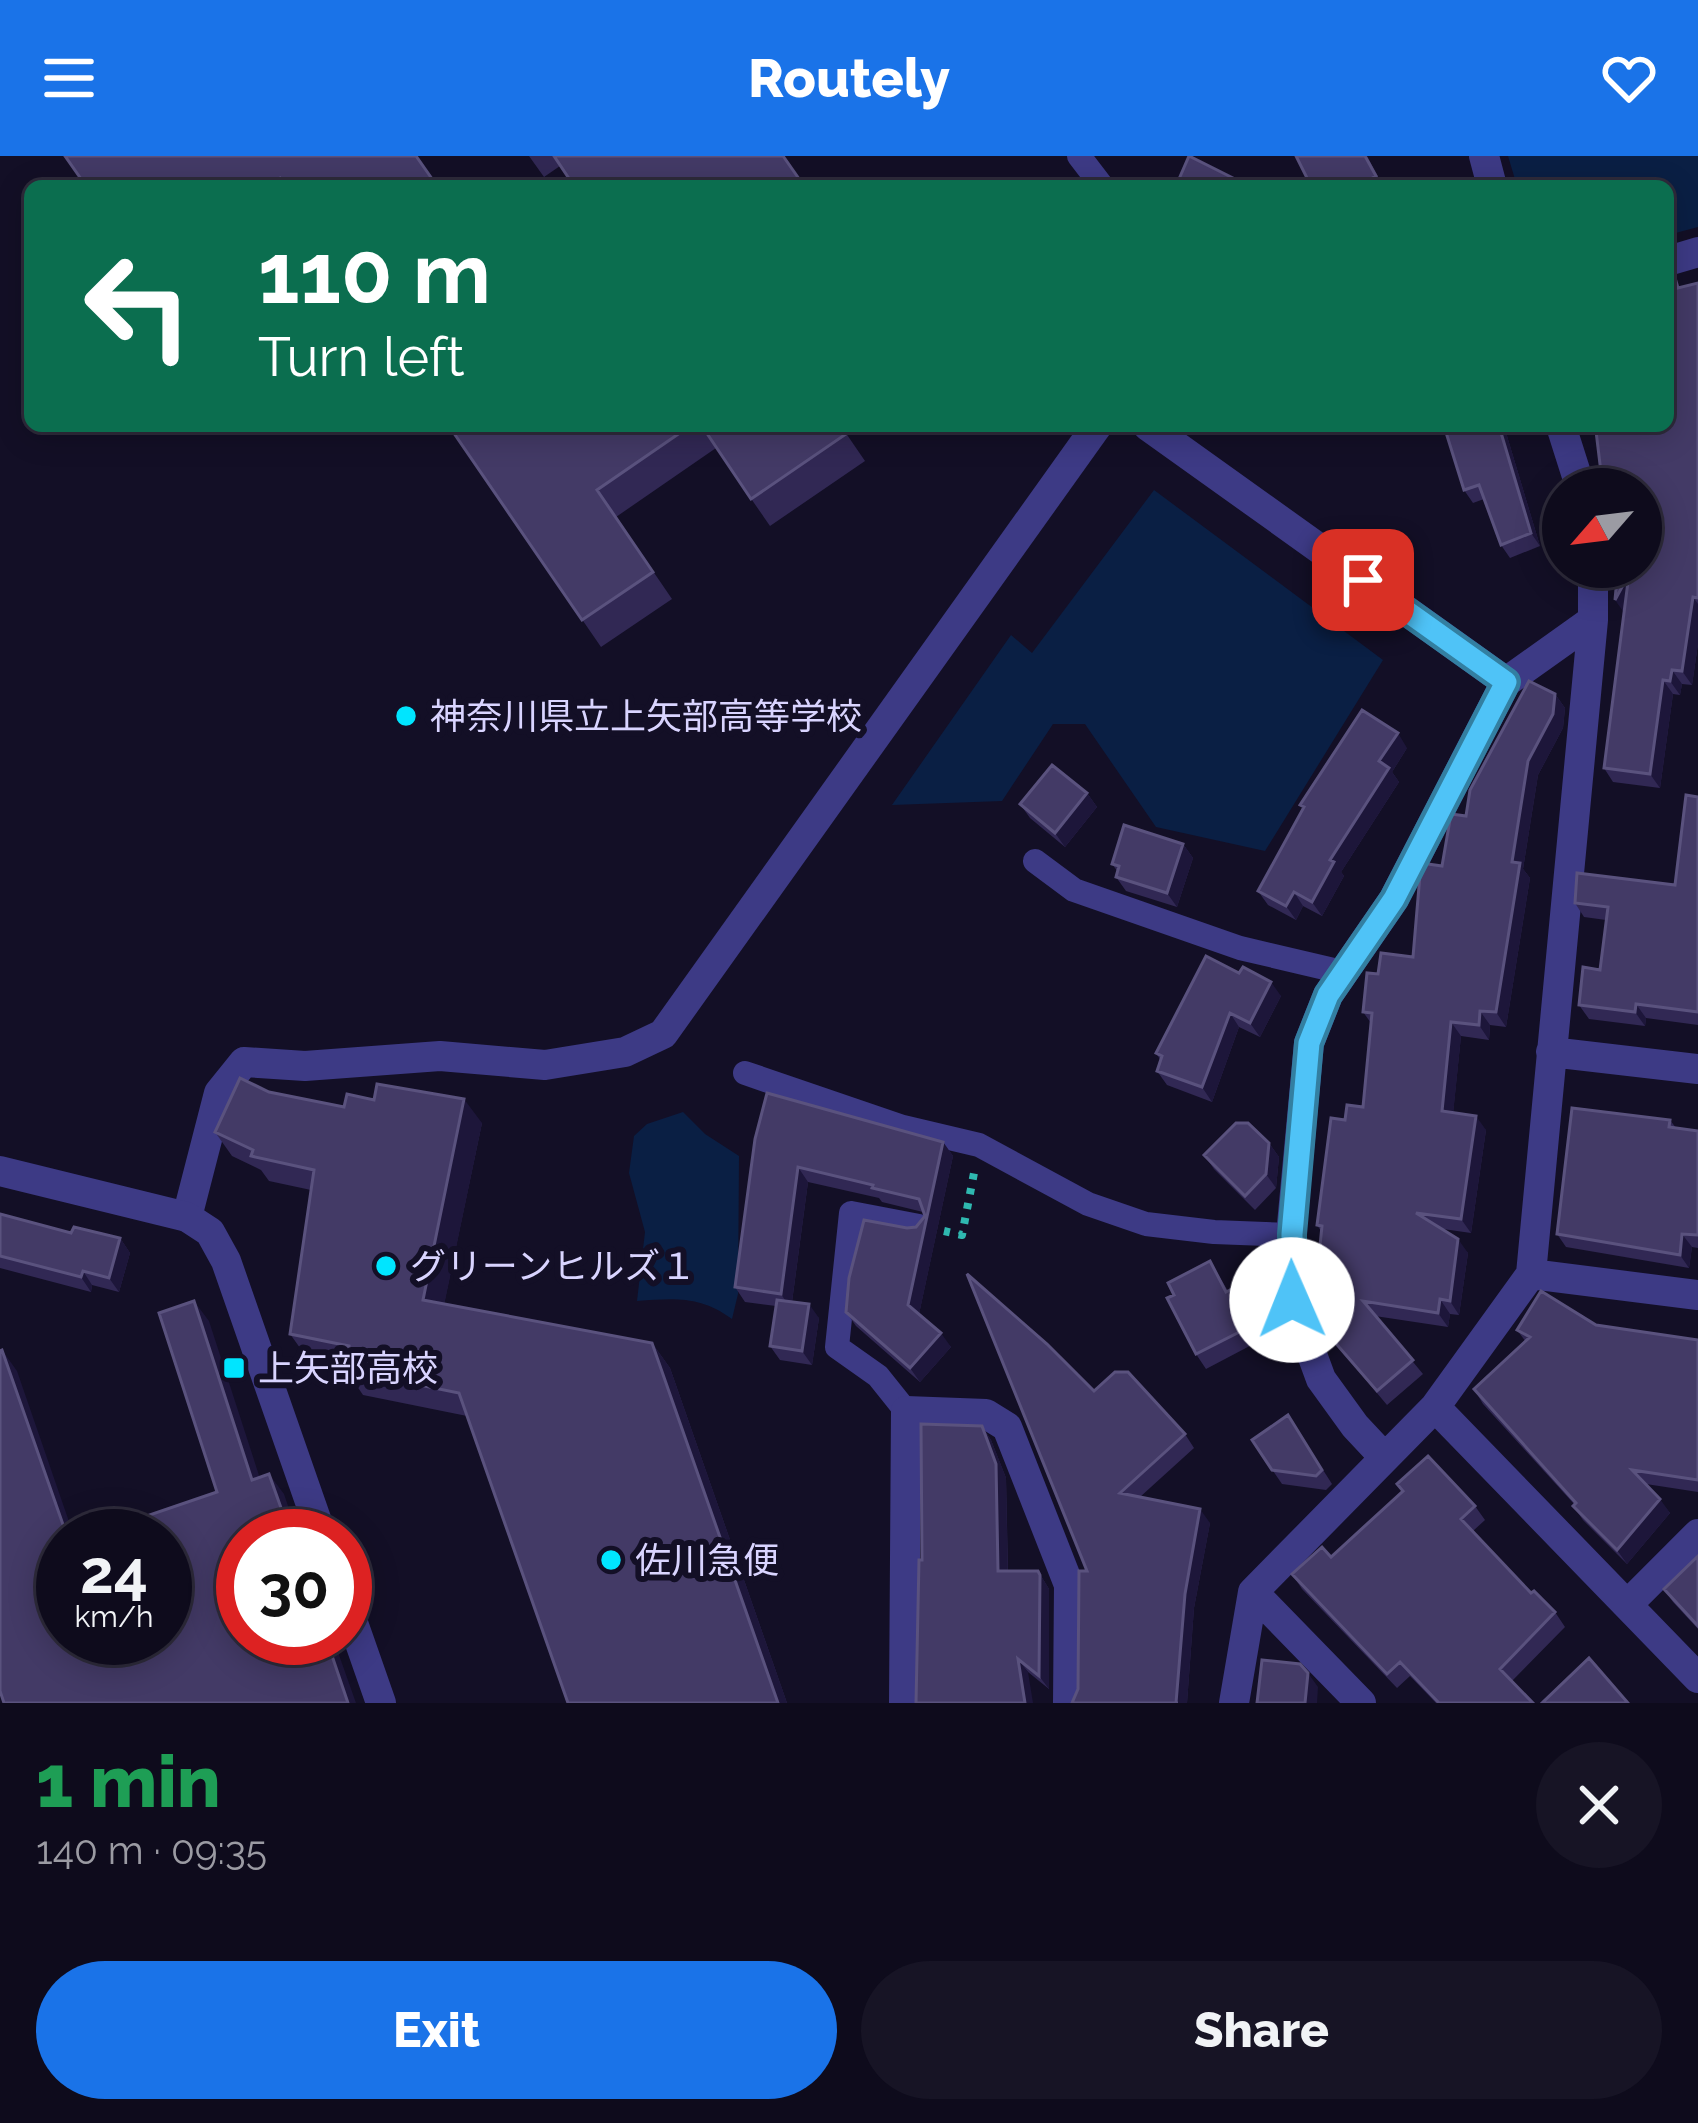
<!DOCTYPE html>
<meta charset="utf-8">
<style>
:root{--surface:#0e0b1c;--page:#171425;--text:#f1f3f6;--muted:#9b9ba3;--line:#2e2b3b;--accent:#1a73e8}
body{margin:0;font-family:Raleway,"Noto Sans JP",sans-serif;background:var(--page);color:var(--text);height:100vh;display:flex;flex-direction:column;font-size:45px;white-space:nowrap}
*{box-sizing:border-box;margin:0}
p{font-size:39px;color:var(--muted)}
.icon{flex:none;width:66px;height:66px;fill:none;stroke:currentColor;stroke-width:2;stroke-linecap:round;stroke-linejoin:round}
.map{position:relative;height:1547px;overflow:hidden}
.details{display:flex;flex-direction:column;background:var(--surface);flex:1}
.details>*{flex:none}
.guide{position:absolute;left:24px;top:24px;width:1650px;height:252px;border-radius:18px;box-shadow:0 6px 30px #0003,0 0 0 3px var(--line);background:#0b6e4f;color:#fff;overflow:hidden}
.needle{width:78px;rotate:242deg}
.fabs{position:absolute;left:1542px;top:312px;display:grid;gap:24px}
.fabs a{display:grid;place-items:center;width:120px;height:120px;border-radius:50%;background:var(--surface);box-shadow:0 6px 30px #0003,0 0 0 3px var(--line);font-size:60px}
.speed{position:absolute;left:36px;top:1353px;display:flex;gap:24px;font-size:60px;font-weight:700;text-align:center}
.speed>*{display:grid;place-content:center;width:156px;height:156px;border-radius:50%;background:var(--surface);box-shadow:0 6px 30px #0003,0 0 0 3px var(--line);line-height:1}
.speed small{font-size:30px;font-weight:400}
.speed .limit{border:18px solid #d22;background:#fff;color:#111}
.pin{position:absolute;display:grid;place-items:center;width:102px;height:102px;color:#fff;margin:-51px;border-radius:24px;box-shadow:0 6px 18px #0006}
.me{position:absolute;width:132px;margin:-66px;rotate:359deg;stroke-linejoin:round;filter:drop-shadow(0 0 9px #0008)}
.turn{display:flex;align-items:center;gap:42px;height:252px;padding:0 36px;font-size:54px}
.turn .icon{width:156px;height:156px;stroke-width:2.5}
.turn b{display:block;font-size:84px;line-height:102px}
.round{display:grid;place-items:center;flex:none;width:126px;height:126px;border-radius:63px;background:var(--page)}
.overview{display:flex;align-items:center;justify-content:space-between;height:204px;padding:0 36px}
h1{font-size:72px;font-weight:800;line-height:90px;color:#1e9e55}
.primary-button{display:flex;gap:24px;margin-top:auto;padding:24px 36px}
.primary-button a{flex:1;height:138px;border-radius:72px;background:var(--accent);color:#fff;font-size:48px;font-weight:800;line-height:138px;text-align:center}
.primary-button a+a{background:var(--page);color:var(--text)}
header{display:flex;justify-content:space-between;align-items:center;height:156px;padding:0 36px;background:var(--accent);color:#fff;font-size:54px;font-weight:800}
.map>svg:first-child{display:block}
.water{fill:#0a1f44}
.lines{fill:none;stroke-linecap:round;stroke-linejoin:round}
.path{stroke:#2fb8b0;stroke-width:8;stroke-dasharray:6 9;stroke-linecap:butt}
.service{stroke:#3d3a85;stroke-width:24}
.minor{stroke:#3d3a85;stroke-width:30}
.tertiary{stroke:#3d3a85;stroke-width:30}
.wall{fill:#312854}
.shaded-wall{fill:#1d163a}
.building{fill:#433a66;stroke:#5a527e;stroke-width:3}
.route-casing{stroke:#337fa1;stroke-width:30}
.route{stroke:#4fc3f7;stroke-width:21}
.poi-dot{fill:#00e5ff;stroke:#130f26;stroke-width:4.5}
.labels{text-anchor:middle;stroke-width:12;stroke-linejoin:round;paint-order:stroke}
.poi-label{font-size:36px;fill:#d9d4ff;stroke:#130f26;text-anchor:start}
</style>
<header><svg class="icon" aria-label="menu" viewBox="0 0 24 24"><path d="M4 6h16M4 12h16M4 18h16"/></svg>Routely<svg class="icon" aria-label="heart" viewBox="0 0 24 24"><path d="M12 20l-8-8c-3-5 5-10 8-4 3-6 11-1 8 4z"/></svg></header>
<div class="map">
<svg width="1698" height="1547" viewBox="0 0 1698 1547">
<rect width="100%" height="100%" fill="#130f26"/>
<path class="water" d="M1508 0H1698V71L1668 79V30H1517Z
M1154 334 1383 504 1265 695 1156 671 1085 568H1053L1002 645 892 649 1011 479 1032 497Z
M683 956 705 978 739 1000 738 1138 732 1163C701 1140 675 1142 637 1145L645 1076 629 1017 634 980 647 968Z"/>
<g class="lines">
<path class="path" d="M944 1075 962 1079 974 1017"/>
<path class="service" d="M1079 0 1102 30
M1035 705 1074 734 1240 792 1342 816
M745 917 903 971 979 989 1088 1048 1146 1068 1214 1076 1291 1079
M906 1255 878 1220 837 1191 851 1057 919 1070"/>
<path class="minor" d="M1484 0 1492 30
M1668 105 1698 96
M1148 270 1506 526
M1561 270 1581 333
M1551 896 1698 913
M187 1061 219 937 244 906 305 910 440 900 545 909 625 896 663 878 1097 270
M1531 1118 1698 1139
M1435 1251 1698 1522
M1384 1301 1355 1270 1321 1223 1292 1144 1291 1079 1309 887 1328 839 1394 743 1506 526 1593 464
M1253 1436 1361 1547
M1628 1448 1698 1378
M904 1547 906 1255 986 1258 1007 1271 1069 1429 1068 1547
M1234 1547 1253 1436 1435 1251 1531 1118 1593 464V411"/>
<path class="tertiary" d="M0 1015 187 1061 210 1076 226 1105 322 1380
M345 1444 381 1547"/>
</g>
<path class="wall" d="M65 0 437 30H86Z
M529 0H783L560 10 544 21Z
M1367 0 1383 30H1311Z
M1698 127V488L1692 529 1682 528 1680 539 1673 538 1660 632 1613 626 1604 612 1641 411 1613 273 1668 270 1683 131Z
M449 270H841L865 305 770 370 716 292 616 361 672 443 601 491Z
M1504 270 1540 390 1510 402 1501 389 1484 343 1473 347 1464 334Z
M1555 538 1565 552 1563 572 1538 619 1523 713 1530 722 1506 871 1490 869 1489 884 1461 880 1453 957 1486 974 1471 1077 1443 1073 1468 1097 1459 1159 1450 1158 1448 1171 1375 1160 1423 1218 1387 1249 1320 1169 1324 1140 1316 1129 1321 1075 1317 1069 1345 964 1363 951 1371 867 1363 856 1378 818 1413 801 1442 710 1466 660Z
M1407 592 1392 616 1399 626 1341 716 1344 720 1322 760 1303 750 1296 764 1268 749 1258 735 1303 652 1300 649Z
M1087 637 1097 651 1065 691 1030 662 1020 648Z
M1698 641V869L1646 862 1645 870 1589 863 1579 849 1600 814 1606 764 1584 761 1575 747 1675 729Z
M1183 688 1193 702 1177 751 1126 735 1116 721 1118 716 1112 708Z
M1206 800 1281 840 1260 881 1239 871 1212 946 1167 929 1157 915 1161 905 1156 897Z
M269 936 344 951 482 967 444 1148 652 1187 670 1212 787 1547H568L467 1260 363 1239 346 1214V1211L308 1203 290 1178 311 1034 269 1025 261 1014 232 1000 215 976Z
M1670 964 1676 972 1698 975V1092L1692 1091 1689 1112 1566 1091 1557 1078Z
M755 983 943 986 953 1000 919 1158 951 1191 920 1226 856 1170 846 1156 925 1060 923 1056 882 1046 879 1042 808 1026 792 1146 819 1162 812 1209 780 1204 770 1190 776 1150 745 1146 735 1131Z
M1269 987 1279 1001 1276 1032 1255 1054 1214 1013 1204 999Z
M0 1058 71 1077 120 1082 130 1097 119 1136 92 1129 91 1136 0 1112Z
M1210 1105 1228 1135 1234 1132 1244 1146 1263 1183 1206 1213 1196 1198 1174 1139Z
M1596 1169 1698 1184V1336L1646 1328 1670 1357 1627 1408 1583 1364 1573 1350 1574 1348 1483 1248 1474 1233 1526 1186 1517 1174Z
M1094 1235 1185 1278 1194 1292 1140 1341 1210 1367 1194 1452 1187 1547H1072L1078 1533 1087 1415Z
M1288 1259 1332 1328 1326 1334 1282 1328 1252 1284Z
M982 1270 991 1284 1006 1322 1008 1415H1038L1049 1433V1533L1028 1516 922 1404Z
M1397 1328 1475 1350 1485 1364 1473 1375 1531 1437 1555 1456 1565 1471 1512 1525 1533 1547H1436L1410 1520 1397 1532 1302 1433 1292 1418 1331 1401 1402 1336Z
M1698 1400V1473L1673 1446 1664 1433Z"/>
<path class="shaded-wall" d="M1499 270H1504L1540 390 1531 377Z
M1629 418 1625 458 1615 444Z
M1693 441 1698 448V488L1692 529 1682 515Z
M1672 514 1682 528 1680 539 1670 525Z
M1663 524 1673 538 1660 632 1650 618Z
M1555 538 1565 552 1563 572 1538 619 1523 713 1530 722 1506 871 1496 856 1512 706 1528 605Z
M1398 577 1407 592 1392 616 1399 626 1341 716 1344 720 1322 760 1312 746 1330 704 1379 605Z
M1087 637 1097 651 1065 691 1055 677Z
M1183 688 1193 702 1177 751 1167 737Z
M1294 736 1303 750 1296 764 1286 750Z
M1271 826 1281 840 1260 881 1250 867Z
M1636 848 1646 862 1645 870 1635 856Z
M1480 855 1490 869 1489 884 1479 869Z
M1230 857 1239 871 1212 946 1202 931Z
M1451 866 1461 880 1452 969 1442 955Z
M464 943 482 967 440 1169 423 1144Z
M1476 960 1486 974 1471 1077 1461 1063Z
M943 986 953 1000 918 1163 908 1149Z
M1269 987 1279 1001 1276 1032 1266 1018Z
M798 1011 808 1026 791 1153 781 1138Z
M1682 1078 1692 1091 1689 1112 1680 1099Z
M120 1082 130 1097 119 1136 109 1122Z
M1458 1083 1468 1097 1459 1159 1450 1145Z
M83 1115 92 1129 91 1136 81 1121Z
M1234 1132 1244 1146 1263 1183 1253 1169Z
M1440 1143 1450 1158 1448 1171 1438 1157Z
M194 1145 209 1165 267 1344 252 1324Z
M809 1148 819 1162 812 1209 802 1195Z
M941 1177 951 1191 920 1226 910 1212Z
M652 1187 670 1212 787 1547H778Z
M2 1194 17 1215 74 1380H67Z
M982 1270 991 1284 1006 1322 1008 1428 998 1415Z
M269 1318 284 1338 298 1380H291Z
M1660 1343 1670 1357 1627 1408 1617 1394Z
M1200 1353 1210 1367 1194 1452 1187 1547H1176L1185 1438Z
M1038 1415 1049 1433V1533L1039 1520Z
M326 1482H333L356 1547H348Z
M1018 1503 1028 1516 1033 1547H1025Z
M1308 1517 1318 1531 1317 1547H1305Z"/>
<path class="building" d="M65 0H416L437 30H285L280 22 268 30H86Z
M554 0H783L804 30H574Z
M1189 0 1249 30H1176Z
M1296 0H1365L1376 20 1357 30H1311Z
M1673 115 1678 132 1698 127V442L1693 441 1682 515 1672 514 1670 525 1663 524 1650 618 1604 612 1629 418 1615 444 1618 411H1641V333H1603L1596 275 1613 273 1612 270H1668V117Z
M449 270H690L597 334 653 416 582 464Z
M702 270H840L846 278 751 343Z
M1444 270H1499L1531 377 1501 389 1479 329 1464 334Z
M1529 525 1555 538 1553 558 1528 605 1512 706 1520 707 1496 856 1480 855 1479 869 1451 866 1442 955 1476 960 1461 1063 1416 1057 1458 1083 1450 1145 1440 1143 1438 1157 1363 1145 1413 1204 1377 1235 1320 1169 1325 1130 1316 1129 1322 1070 1317 1069 1331 962 1345 964 1347 949 1363 951 1372 857 1363 856 1367 817 1378 818 1381 797 1413 801 1421 707 1442 710 1451 658 1466 660 1470 634Z
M1362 554 1398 577 1379 605 1389 612 1330 704 1334 706 1312 746 1294 736 1286 750 1258 735 1304 651 1300 649Z
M1052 609 1087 637 1055 677 1020 648Z
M1686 639 1698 641V856L1636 848 1635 856 1579 849 1583 811 1600 814 1608 751 1575 747 1577 717 1675 729Z
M1124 669 1183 688 1167 737 1116 721 1119 710 1112 708Z
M1206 800 1239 817 1243 811 1271 826 1250 867 1230 857 1202 931 1157 915 1162 900 1156 897Z
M240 922 269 936 344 951 347 938 374 944 377 928 464 943 423 1144 652 1187 778 1547H568L459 1237 346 1214 349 1190 290 1178 314 1014 251 1000 253 994 215 976Z
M767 937 943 986 908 1149 941 1177 910 1212 846 1156 849 1122 864 1064 907 1072 916 1071 925 1060 919 1043 872 1032 873 1029 798 1011 781 1138 735 1131 755 983Z
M1572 952 1670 964 1669 971 1698 975V1079L1682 1078 1680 1099 1557 1078Z
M1236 967H1248L1269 987 1266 1018 1245 1040 1204 999Z
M0 1058 71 1077 74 1071 120 1082 109 1122 83 1115 81 1121 0 1100Z
M1210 1105 1226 1136 1234 1132 1253 1169 1196 1198 1167 1142 1174 1139 1168 1127Z
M967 1118 1047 1188 1094 1235 1115 1216H1128L1185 1278 1120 1337 1200 1353 1185 1438 1176 1547H1178H1072L1078 1533 1079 1415H1087Z
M1541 1135 1596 1169 1698 1184V1324L1632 1314 1660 1343 1617 1394 1573 1350 1576 1347 1474 1233 1530 1181 1517 1174Z
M777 1144 809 1148 802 1195 770 1190Z
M194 1145 252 1324 269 1318 291 1380H243V1482H326L348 1547H4L0 1535V1195L2 1194 67 1380H63V1482H165V1380H88L217 1336 159 1157Z
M1288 1259 1322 1314 1316 1320 1272 1314 1252 1284Z
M921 1268 982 1270 996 1308 998 1415H1038L1040 1419 1039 1520 1018 1503 1025 1547H916L919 1404H922Z
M1428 1300 1475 1350 1461 1363 1531 1437 1534 1435 1555 1456 1500 1513 1533 1547H1439L1400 1506 1387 1518 1292 1418 1322 1391 1331 1401 1403 1335 1397 1328Z
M1698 1400V1470L1664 1433Z
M1589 1502 1628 1547H1542Z
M1262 1504 1300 1508 1308 1517 1305 1547H1257Z"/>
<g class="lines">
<defs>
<path id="route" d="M1292 1144V1078L1309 887 1328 839 1394 743 1506 526 1363 424"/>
</defs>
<use href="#route" class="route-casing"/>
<use href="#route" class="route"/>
</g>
<g class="poi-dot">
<circle cx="406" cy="560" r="12"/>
<circle cx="386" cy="1110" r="12"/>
<rect x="222" y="1200" width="24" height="24" rx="6"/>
<circle cx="611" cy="1404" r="12"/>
</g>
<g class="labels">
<g class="poi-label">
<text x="430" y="573">神奈川県立上矢部高等学校</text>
<text x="410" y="1123">グリーンヒルズ１</text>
<text x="258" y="1225">上矢部高校</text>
<text x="635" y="1417">佐川急便</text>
</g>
</g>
</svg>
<div class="fabs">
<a><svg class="needle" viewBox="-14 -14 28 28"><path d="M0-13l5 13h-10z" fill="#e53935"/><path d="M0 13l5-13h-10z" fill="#9b9ba3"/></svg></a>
</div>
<div class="speed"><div>24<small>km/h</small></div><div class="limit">30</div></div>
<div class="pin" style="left:1363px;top:424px;background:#d93025"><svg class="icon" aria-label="arrive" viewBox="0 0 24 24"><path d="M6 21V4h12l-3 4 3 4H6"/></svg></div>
<svg class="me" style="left:1292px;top:1144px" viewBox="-20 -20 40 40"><circle r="19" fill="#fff"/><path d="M0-13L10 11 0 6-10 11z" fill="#4fc3f7"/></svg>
<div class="guide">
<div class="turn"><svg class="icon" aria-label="left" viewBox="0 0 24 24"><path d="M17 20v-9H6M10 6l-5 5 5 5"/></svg><div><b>110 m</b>Turn left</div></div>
</div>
</div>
<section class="details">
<div class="overview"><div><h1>1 min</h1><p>140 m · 09:35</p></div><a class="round"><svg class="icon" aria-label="close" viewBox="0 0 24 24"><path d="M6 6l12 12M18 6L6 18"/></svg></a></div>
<div class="primary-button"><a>Exit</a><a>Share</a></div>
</section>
